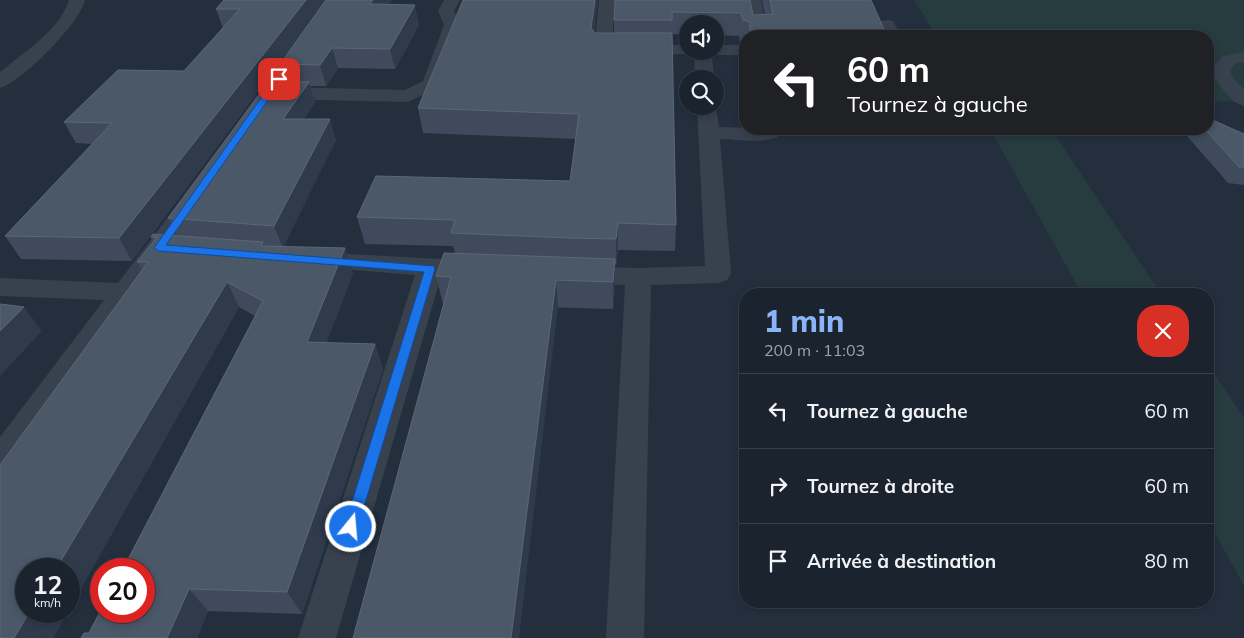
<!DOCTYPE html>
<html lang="fr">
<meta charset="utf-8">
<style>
:root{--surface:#1b232e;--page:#242b36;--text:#f1f3f6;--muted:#a0a4aa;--line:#39404a;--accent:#8ab4f8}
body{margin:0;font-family:Mulish,sans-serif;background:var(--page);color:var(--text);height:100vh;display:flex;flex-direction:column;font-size:19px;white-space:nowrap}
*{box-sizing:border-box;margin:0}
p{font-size:16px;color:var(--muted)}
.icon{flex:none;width:28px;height:28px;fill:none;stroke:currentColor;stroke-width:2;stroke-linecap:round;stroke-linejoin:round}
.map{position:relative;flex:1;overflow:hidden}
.sheet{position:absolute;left:739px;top:288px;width:475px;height:320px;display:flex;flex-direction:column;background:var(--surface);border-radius:20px;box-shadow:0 2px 8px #0003,0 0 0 1px var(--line)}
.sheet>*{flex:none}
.top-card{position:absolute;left:739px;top:30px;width:475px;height:105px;border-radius:20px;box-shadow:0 2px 8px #0003,0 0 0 1px var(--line);background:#202124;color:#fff;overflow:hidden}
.tools{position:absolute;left:679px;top:15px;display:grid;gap:10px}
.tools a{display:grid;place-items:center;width:45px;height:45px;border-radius:50%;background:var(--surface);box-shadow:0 2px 8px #0003,0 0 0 1px var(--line);font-size:25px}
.speed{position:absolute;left:15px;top:558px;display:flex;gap:10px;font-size:25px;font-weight:700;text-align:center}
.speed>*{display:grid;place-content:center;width:65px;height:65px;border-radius:50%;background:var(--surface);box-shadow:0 2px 8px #0003,0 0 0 1px var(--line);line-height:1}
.speed small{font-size:12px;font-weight:400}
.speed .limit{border:8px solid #d22;background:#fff;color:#111}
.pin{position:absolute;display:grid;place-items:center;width:42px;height:42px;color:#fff;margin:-21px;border-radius:10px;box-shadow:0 2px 8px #0006}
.me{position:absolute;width:55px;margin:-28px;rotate:17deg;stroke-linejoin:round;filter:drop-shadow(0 0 4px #0008)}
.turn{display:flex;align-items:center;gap:18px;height:105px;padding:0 25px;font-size:22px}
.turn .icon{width:65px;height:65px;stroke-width:2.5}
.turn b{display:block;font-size:35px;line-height:42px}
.round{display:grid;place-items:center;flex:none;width:52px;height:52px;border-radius:20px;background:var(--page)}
.head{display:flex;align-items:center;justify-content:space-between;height:85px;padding:0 25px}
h1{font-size:30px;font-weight:800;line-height:38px;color:var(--accent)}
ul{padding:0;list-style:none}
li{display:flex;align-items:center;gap:15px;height:75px;padding:0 25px;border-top:1px solid var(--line)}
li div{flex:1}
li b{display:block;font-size:19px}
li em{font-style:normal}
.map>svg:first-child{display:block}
.green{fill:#263c3f}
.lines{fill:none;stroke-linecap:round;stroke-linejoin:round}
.minor{fill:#38414e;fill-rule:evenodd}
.wall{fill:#3f4b5c}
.shaded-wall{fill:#2f3b4b}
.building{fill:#4b5868;stroke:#5c6777}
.route{fill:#1a73e8;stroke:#114b97}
</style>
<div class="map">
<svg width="1244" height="638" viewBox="0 0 1244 638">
<rect width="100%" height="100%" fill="#242f3e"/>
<path class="green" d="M914 0H1244V102L1208 101V36H937Z
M990 129H1051L1161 294H1082Z
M1208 364 1244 418V586L1208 520Z"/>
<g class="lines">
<path class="minor" d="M69 0H85C80 23 22 82 0 88V72C23 53 60 30 69 0Z
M327 0H343L283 87 405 90 423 81 444 25 438 11 444 0H460L454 11 462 25 438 88 408 102 275 99 263 115 256 117 249 115 246 111Z
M599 0H615L612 45H688V51H715V45H745V55H712L714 79H695L694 54 597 55 594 51Z
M745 0H761L768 36H750Z
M887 20 893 21 901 36H883L878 25 881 21Z
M1244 52V62L1235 64 1230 70 1233 78 1244 89V106C1229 102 1217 83 1211 69L1223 56Z
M715 103 719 127 787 129C775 147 739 139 720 139L731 274 727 280 718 283 651 285 644 638H606L625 285 578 284 569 281 565 275 569 269 578 266 638 268 705 266 697 106H715Z
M195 190 203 192 207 197 12 472 0 476V437L104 300 0 296V278L118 283 187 192Z
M314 252 475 261 484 264 488 270 484 276 475 279 441 276 336 638H298L415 275 305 266 301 260 305 254Z"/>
</g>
<path class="wall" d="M224 0H326L132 261 21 259 5 236 92 144 76 143 64 122 184 71 223 28 216 9Z
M750 0 753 15H765L762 0H871L887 36H745V65L743 57 745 44 740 43 739 36 715 35V24H688V35L672 34 676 225 675 251 618 250 616 265H615V286L613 309 443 304 436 276 455 253 453 246 365 244 357 217 570 181 576 139 423 133 418 108 594 32 595 33H614V20Z
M388 5 419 25 395 69 338 68 326 86H310L315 102 304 119 336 140 283 246 353 273 326 343 375 344 383 369 302 614 208 611 197 638H81L89 633 255 316 239 307 53 638H0L142 270 137 262 153 241 151 237 178 236 168 218 285 81 280 64Z
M1181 129H1208L1244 134V185L1228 183Z"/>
<path class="shaded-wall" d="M306 0H326L132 261 119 238Z
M373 0H392L375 24 370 4Z
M595 0H598L592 51 591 28Z
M415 5 419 25 395 69 390 49Z
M332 48 338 68 326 86 320 65Z
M309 82 315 102 290 140 283 119Z
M330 119 336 140 283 248 274 226Z
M618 223V250L616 265V239Z
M345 248 353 273 317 367 307 342Z
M615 259V286L613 309V282Z
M556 280 558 307 519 638H511Z
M227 282 239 307 69 610V569H56Z
M24 307 42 331 0 376V331Z
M375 344 383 369 302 614 287 592Z
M189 589 208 611 197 638H167Z
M30 611H68L53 638H14Z"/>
<path class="building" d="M224 0H306L119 238 5 236 112 123 64 122 118 70 184 71 240 9H216Z
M326 0H373L370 4 415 5 390 49 332 48 320 65 280 64Z
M463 0H595L591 28 595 33H672L676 225 618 223 616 239 571 238 451 233 455 220 357 217 376 176 570 181 579 114 418 108Z
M615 0H750L753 15 773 14 770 0H871L887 36H747L746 33 750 32V22L743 20 741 13 672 12V20H614Z
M269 81 309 82 283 119H330L274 226 168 218Z
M1208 118 1244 134V167H1239L1205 129H1208Z
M153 234 263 242 261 246 345 248 307 342 375 344 287 592 189 589 167 638H81L84 633H89L101 610V611H144V569H123L263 301 227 282 56 569H26V611H30L14 638H0V465L148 262H137L157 237H151Z
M444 253 615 259 613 282 556 280 511 638H353L451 277 436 276Z
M0 304 24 307 0 331Z"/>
<path class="route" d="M276 77 283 79 166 245 434 266 435 269 358 527 356 532 351 534 346 532 344 527 424 272 159 251 154 248Z"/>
</svg>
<div class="tools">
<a><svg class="icon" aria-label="sound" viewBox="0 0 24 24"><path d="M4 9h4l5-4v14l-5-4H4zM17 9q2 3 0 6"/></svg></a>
<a><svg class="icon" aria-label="search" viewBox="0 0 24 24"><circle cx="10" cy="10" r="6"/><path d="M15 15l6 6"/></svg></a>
</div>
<div class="speed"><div>12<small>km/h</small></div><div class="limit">20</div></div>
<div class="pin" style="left:279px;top:79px;background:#d93025"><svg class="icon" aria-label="arrive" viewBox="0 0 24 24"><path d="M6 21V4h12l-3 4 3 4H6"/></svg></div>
<svg class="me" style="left:351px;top:527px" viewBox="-20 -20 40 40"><circle r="17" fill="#1a73e8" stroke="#fff" stroke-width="3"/><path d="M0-11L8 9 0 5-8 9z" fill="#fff"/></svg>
<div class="top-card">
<div class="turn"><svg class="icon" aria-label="left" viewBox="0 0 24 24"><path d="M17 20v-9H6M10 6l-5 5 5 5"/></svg><div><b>60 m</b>Tournez à gauche</div></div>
</div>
<section class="sheet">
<div class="head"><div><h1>1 min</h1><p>200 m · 11:03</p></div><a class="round" style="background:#d93025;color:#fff"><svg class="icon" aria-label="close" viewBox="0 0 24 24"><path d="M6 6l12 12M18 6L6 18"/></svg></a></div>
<ul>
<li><svg class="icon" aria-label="left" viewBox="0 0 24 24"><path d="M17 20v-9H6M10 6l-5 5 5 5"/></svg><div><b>Tournez à gauche</b></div><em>60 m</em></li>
<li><svg class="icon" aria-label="right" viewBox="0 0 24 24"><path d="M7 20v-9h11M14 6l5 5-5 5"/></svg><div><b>Tournez à droite</b></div><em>60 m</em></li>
<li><svg class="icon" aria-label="arrive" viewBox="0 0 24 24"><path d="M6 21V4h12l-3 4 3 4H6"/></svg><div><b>Arrivée à destination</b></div><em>80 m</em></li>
</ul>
</section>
</div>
